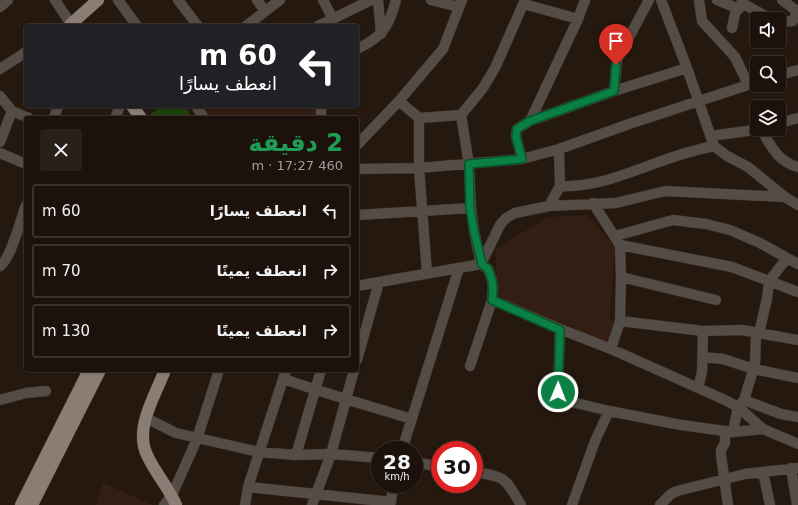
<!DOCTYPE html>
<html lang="ar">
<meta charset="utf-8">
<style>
:root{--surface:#1c120b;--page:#292019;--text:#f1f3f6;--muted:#a09e9d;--line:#3a322c}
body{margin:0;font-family:"DejaVu Sans","Noto Sans Arabic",sans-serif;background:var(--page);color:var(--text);direction:rtl;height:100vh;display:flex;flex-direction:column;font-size:15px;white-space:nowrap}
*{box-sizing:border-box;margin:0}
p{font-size:13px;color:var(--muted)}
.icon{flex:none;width:22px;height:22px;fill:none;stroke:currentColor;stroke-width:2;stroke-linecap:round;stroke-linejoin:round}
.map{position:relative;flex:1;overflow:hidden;direction:ltr}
.panel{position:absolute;left:24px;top:116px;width:335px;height:256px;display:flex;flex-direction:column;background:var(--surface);border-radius:4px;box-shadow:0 1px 3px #0004,0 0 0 1px var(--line);direction:rtl}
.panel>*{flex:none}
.guide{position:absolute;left:24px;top:24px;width:335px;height:84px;border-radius:4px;box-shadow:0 1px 3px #0004,0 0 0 1px var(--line);direction:rtl;background:#202124;color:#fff;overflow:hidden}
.controls{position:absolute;left:750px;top:12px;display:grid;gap:8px}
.controls a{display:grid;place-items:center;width:36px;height:36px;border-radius:4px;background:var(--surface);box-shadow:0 1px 3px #0004,0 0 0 1px var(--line);font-size:20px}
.speed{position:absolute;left:371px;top:441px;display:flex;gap:8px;font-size:20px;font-weight:700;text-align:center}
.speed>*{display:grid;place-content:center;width:52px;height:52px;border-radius:50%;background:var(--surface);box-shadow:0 1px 3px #0004,0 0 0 1px var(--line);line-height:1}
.speed small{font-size:10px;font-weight:400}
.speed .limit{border:6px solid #d22;background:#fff;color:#111}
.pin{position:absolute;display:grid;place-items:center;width:34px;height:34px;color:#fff;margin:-41px -17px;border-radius:50% 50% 50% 0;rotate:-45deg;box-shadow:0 0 4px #0007}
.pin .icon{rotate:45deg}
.me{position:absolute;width:44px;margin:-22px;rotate:1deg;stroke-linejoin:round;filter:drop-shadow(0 0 3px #0008)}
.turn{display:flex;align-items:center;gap:14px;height:84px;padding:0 16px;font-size:18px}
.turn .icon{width:52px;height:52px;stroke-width:2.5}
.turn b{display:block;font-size:28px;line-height:34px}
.round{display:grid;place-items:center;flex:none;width:42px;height:42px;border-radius:4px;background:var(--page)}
.overview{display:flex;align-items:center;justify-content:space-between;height:68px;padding:0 16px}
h1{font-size:24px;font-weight:600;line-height:30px;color:#1e9e55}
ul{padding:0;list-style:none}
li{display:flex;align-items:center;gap:12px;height:54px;margin:0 8px 6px;padding:0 8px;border:2px solid var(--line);border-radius:4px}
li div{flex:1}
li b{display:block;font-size:15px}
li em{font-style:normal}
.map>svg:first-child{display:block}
.built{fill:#321e12}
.green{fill:#1c4209}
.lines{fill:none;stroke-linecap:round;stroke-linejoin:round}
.minor-casing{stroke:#3f3229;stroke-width:11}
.major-casing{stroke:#3f3229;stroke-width:13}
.minor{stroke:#534c47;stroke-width:10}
.major{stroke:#8b7d73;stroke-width:12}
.route-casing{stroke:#07532c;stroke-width:10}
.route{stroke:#0b8043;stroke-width:7}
</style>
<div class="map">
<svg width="798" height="505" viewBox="0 0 798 505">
<rect width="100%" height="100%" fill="#25180f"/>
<path class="built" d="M198 106H317L318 118H207Z
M588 215 615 247 610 317 614 322 610 343 608 346 498 299 495 249 548 217Z
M103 483 153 505H96Z"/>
<path class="green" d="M161 106H184L193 118H146Z"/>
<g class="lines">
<defs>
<path id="minor" d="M55 0 71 24 68 26
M118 0 137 26
M178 0 198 26
M257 0 265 11
M323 0 333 19
M378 0 381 34
M431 0 459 7
M661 0 687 68 714 146 727 156 748 167 785 197
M699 0 702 21 735 57 748 84
M717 0 739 9
M782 0 797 11
M742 3 771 19
M524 4 578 19
M0 7 8 0
M779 22 793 21 797 11 798 12
M246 26 280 0
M318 26 371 0
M732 28 735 14 743 0
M357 49C382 37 389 27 396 0
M0 69 26 52
M779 75 798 70
M614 91 617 60 649 0
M0 96 12 111
M399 101 419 118 461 115
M196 106 204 118
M54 118 58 106
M115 118 120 106
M321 118V106
M419 118V168L427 273
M530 121 614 91 687 68
M779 123 798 118
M761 129C771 146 778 162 798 167
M711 136 761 129
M0 142 12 111 29 118
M357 145 399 101 443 49 462 0
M0 153 26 164
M522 159 516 137 517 129 530 121 578 19 585 0
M357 169 419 168 522 159 559 149 632 123 757 82
M560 186C598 188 635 170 670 158 685 153 699 149 714 146
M593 203 620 245 621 277 620 321 611 349
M549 206 560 186 559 149
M357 215 471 208
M615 236 673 220 706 224 730 230 760 243 798 264
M620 245 732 267 798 292
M0 266C11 259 21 218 26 205
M621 277 716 300
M357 286 481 264 500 225 506 218 515 213 549 206 616 203 665 191 785 197 798 205
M492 300 560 329 611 349 725 400 738 407 763 429 798 444
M620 321 703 331 742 330 798 340
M560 329 558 389 560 398 564 400 609 411
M703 357 723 359 754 369 798 378
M357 360 379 282
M470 366 492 300 493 289 492 280 488 269 481 264 474 231 471 208 469 165 461 115 483 88 495 68 525 0
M284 379C326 394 370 406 412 419
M698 388 702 372 703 331
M0 400 26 393 46 391
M744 400 781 414 798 417
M146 418 176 433 259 452 296 455 331 454 380 458
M725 431V443L721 450V455L728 505
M733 432 738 407 744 400 755 364 756 334 759 333 767 299 769 281 787 258
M402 450 459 268
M296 455 321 370
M414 462 440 467
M791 468 797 505
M474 472C507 477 504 477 521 505
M763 472 770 505
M248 487 391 502
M164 505 172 495 197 439 219 370
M245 505 248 487 286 370
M312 505 331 454 354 370
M390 505 394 484
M572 505 595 441 609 411 681 425 725 431 733 432 763 429
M660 505 671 494 677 491 745 474 798 468"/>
<path id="major" d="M72 26 71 24 98 0
M132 106 141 118
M165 370C155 396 133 430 148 457 156 474 169 488 176 505
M21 505 89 370
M32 505 100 370"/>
</defs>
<use href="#minor" class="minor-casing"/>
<use href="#major" class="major-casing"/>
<use href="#minor" class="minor"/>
<use href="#major" class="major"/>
</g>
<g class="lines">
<defs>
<path id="route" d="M558 392 560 330 492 300 493 289 492 280 488 269 482 264 474 231 470 208 469 164 522 159 516 137 517 129 530 121 614 91 616 65"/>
</defs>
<use href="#route" class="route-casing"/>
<use href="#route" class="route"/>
</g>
</svg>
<div class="controls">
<a><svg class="icon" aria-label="sound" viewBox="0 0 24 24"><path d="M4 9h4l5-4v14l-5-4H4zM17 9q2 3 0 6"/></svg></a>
<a><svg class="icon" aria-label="search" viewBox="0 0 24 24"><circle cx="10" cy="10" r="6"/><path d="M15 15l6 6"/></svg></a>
<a><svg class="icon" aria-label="layers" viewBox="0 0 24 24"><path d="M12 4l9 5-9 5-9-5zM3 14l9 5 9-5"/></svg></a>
</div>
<div class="speed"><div>28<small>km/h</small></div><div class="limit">30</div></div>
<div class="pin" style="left:616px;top:65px;background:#d93025"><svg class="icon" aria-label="arrive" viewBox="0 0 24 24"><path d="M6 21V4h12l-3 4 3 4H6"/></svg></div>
<svg class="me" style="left:558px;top:392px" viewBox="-20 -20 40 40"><circle r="17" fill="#0b8043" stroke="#fff" stroke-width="3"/><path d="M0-11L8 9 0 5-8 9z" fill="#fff"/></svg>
<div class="guide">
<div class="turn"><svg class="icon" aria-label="left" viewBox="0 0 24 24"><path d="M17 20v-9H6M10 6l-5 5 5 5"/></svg><div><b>60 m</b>انعطف يسارًا</div></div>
</div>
<section class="panel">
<div class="overview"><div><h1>2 دقيقة</h1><p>460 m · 17:27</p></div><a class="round"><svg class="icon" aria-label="close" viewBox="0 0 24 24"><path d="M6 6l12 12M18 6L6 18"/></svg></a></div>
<ul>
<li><svg class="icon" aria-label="left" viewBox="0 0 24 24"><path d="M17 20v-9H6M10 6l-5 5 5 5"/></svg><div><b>انعطف يسارًا</b></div><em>60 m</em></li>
<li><svg class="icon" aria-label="right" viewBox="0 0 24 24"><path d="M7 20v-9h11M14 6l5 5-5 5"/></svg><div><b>انعطف يمينًا</b></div><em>70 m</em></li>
<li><svg class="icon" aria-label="right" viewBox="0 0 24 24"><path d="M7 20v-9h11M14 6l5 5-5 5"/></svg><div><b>انعطف يمينًا</b></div><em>130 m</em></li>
</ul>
</section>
</div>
